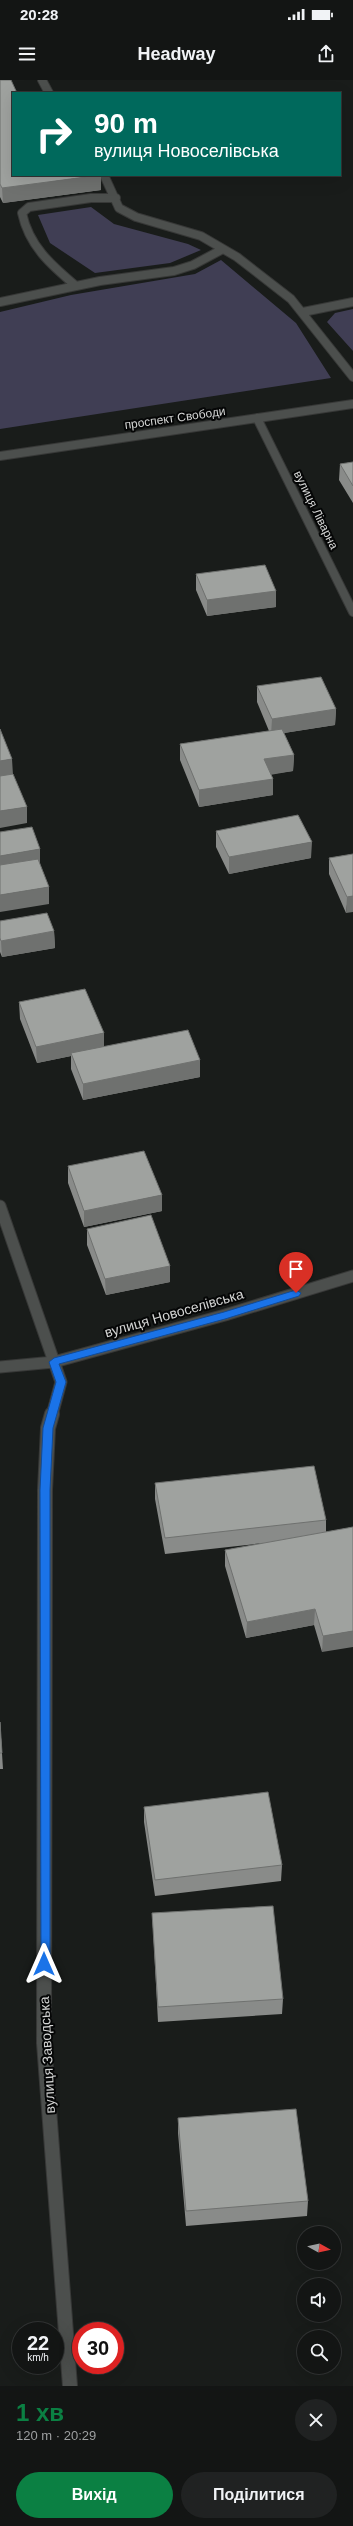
<!DOCTYPE html>
<html lang="uk">
<meta charset="utf-8">
<style>
:root{--surface:#131514;--page:#202222;--text:#f1f3f6;--muted:#9d9fa0;--line:#323434;--accent:#0b8043}
body{margin:0;font-family:Arial,sans-serif;background:var(--page);color:var(--text);height:100vh;display:flex;flex-direction:column;font-size:15px;white-space:nowrap}
*{box-sizing:border-box;margin:0}
p{font-size:13px;color:var(--muted)}
.icon{flex:none;width:22px;height:22px;fill:none;stroke:currentColor;stroke-width:2;stroke-linecap:round;stroke-linejoin:round}
.map{position:relative;height:2306px;overflow:hidden}
.panel{display:flex;flex-direction:column;background:var(--surface);flex:1}
.panel>*{flex:none}
.guide{position:absolute;left:12px;top:12px;width:329px;height:84px;border-radius:0px;box-shadow:0 4px 16px #0002,0 0 0 1px var(--line);background:#00695c;color:#fff;overflow:hidden}
.needle{width:26px;rotate:98deg}
.fabs{position:absolute;left:297px;top:2146px;display:grid;gap:8px}
.fabs a{display:grid;place-items:center;width:44px;height:44px;border-radius:50%;background:var(--surface);box-shadow:0 4px 16px #0002,0 0 0 1px var(--line);font-size:20px}
.speed{position:absolute;left:12px;top:2242px;display:flex;gap:8px;font-size:20px;font-weight:700;text-align:center}
.speed>*{display:grid;place-content:center;width:52px;height:52px;border-radius:50%;background:var(--surface);box-shadow:0 4px 16px #0002,0 0 0 1px var(--line);line-height:1}
.speed small{font-size:10px;font-weight:400}
.speed .limit{border:6px solid #d22;background:#fff;color:#111}
.pin{position:absolute;display:grid;place-items:center;width:34px;height:34px;color:#fff;margin:-41px -17px;border-radius:50% 50% 50% 0;rotate:-45deg;box-shadow:0 0 4px #0007}
.pin .icon{rotate:45deg}
.me{position:absolute;width:44px;margin:-22px;rotate:0deg;stroke-linejoin:round;filter:drop-shadow(0 0 3px #0008)}
.turn{display:flex;align-items:center;gap:14px;height:84px;padding:0 16px;font-size:18px}
.turn .icon{width:52px;height:52px;stroke-width:2.5}
.turn b{display:block;font-size:28px;line-height:34px}
.round{display:grid;place-items:center;flex:none;width:42px;height:42px;border-radius:21px;background:var(--page)}
.summary{display:flex;align-items:center;justify-content:space-between;height:68px;padding:0 16px}
h1{font-size:24px;font-weight:800;line-height:30px;color:var(--accent)}
.primary-button{display:flex;gap:8px;margin-top:auto;padding:8px 16px}
.primary-button a{flex:1;height:46px;border-radius:24px;background:var(--accent);color:#fff;font-size:16px;font-weight:800;line-height:46px;text-align:center}
.primary-button a+a{background:var(--page);color:var(--text)}
.status{display:flex;justify-content:space-between;align-items:center;height:28px;padding:0 20px;background:var(--surface);direction:ltr}
.status svg{height:11px;fill:currentColor}
header{display:flex;justify-content:space-between;align-items:center;height:52px;padding:0 16px;background:var(--surface);font-size:18px;font-weight:800}
.map>svg:first-child{display:block}
.green{fill:#403e54}
.lines{fill:none;stroke-linecap:round;stroke-linejoin:round}
.lane-casing{stroke:#373837;stroke-width:10}
.street-far2-casing{stroke:#373837;stroke-width:10}
.street-far1-casing{stroke:#373837;stroke-width:13}
.street-casing{stroke:#373837;stroke-width:16}
.lane{stroke:#4c4f4d;stroke-width:8}
.street-far2{stroke:#4c4f4d;stroke-width:8}
.street-far1{stroke:#4c4f4d;stroke-width:11}
.street{stroke:#4c4f4d;stroke-width:14}
.wall{fill:#898b89}
.shaded-wall{fill:#6f716f}
.building{fill:#9fa29f;stroke:#6f716f}
.route{fill:#1a73e8;stroke:#114b97}
.labels{text-anchor:middle;stroke-width:4;stroke-linejoin:round;paint-order:stroke}
.far-street-label{font-size:12px;fill:#d4d5d4;stroke:#050606}
.street-label{font-size:14px;fill:#d4d5d4;stroke:#050606}
</style>
<div class="status"><b>20:28</b><svg viewBox="0 0 49 12"><path d="M0 12V9h3v3zM5 12V6h3v6zM10 12V3h3v9zM15 12V0h3v12zM26 1h20v11H26zM47 4h2v5h-2z"/></svg></div>
<header><svg class="icon" aria-label="menu" viewBox="0 0 24 24"><path d="M4 6h16M4 12h16M4 18h16"/></svg>Headway<svg class="icon" aria-label="share" viewBox="0 0 24 24"><path d="M12 15V3M7 8l5-5 5 5M5 13v7h14v-7"/></svg></header>
<div class="map">
<svg width="353" height="2306" viewBox="0 0 353 2306">
<rect width="100%" height="100%" fill="#191c1a"/>
<path class="green" d="M91 127 114 144 188 164 201 170 170 183 95 193 50 163 38 135Z
M221 180 296 243 331 298 0 349V232L71 215 195 194Z
M353 229V271L327 242 335 233Z"/>
<g class="lines">
<defs>
<path id="lane" d="M42 0 49 13
M104 95 119 128 136 137 201 156 237 177 291 219 353 297
M76 206C51 185 29 166 22 133L29 127 91 118H116
M0 222 100 201 174 191 193 185 223 169
M303 232 353 222"/>
<path id="street-far2" d="M257 338 353 532
M0 376 353 324"/>
<path id="street-far1" d="M0 1126 61 1302 52 1335
M0 1287 54 1282 225 1235 353 1196"/>
<path id="street" d="M52 1334 48 1348 45 1410 44 1963 70 2306"/>
</defs>
<use href="#lane" class="lane-casing"/>
<use href="#street-far2" class="street-far2-casing"/>
<use href="#street-far1" class="street-far1-casing"/>
<use href="#street" class="street-casing"/>
<use href="#lane" class="lane"/>
<use href="#street-far2" class="street-far2"/>
<use href="#street-far1" class="street-far1"/>
<use href="#street" class="street"/>
</g>
<path class="wall" d="M0 0 13 95 101 110 3 123 0 117Z
M353 382V423L339 400 340 384Z
M196 494 276 511V527L207 536 196 510Z
M257 606 336 629 335 645 284 653 294 675 293 691 271 694 273 699V715L199 727 180 680V664L269 651 257 622Z
M216 751 311 778 229 794 216 767Z
M353 774 346 833 329 794V778Z
M0 841 54 851 55 868 2 877 0 872Z
M19 922 104 966 200 980V997L83 1020 71 989V976L37 983 20 939Z
M68 1086 162 1131 84 1147 68 1103Z
M87 1149 170 1186V1202L106 1215 87 1165Z
M155 1403 326 1440V1452L353 1447 322 1572 314 1545 246 1558 225 1486V1470L264 1463 165 1474 155 1419Z
M0 1642 3 1689H0Z
M144 1727 282 1785 281 1801 155 1816 144 1742Z
M152 1833 283 1919 282 1934 158 1942 153 1849Z
M178 2038 308 2121 307 2136 186 2146 178 2053Z"/>
<path class="shaded-wall" d="M101 95V110L3 123 2 108Z
M276 511V527L207 536V520Z
M336 629 335 645 271 655 272 639Z
M294 675 293 691 264 696V679Z
M12 679 13 695 0 697V681Z
M273 699V715L199 727V710Z
M27 727V743L0 748V731Z
M312 762 311 778 229 794V777Z
M40 769V785L0 792V776Z
M49 807V824L0 832V815Z
M353 816V832L346 833 347 817Z
M54 851 55 868 2 877 1 861Z
M104 953V970L71 973V976L37 983 36 967Z
M200 980V997L83 1020V1004Z
M162 1115V1131L84 1147V1131Z
M170 1186V1202L106 1215 105 1199Z
M315 1529 314 1545 246 1558 247 1542Z
M353 1551V1567L322 1572 323 1556Z"/>
<path class="building" d="M0 0H11L17 13H13V95H101L2 108 0 104Z
M353 382V406L340 384Z
M265 485 276 511 207 520 196 494Z
M321 597 336 629 272 639 257 606Z
M0 649 12 679 0 681Z
M282 649 294 675 264 679 273 699 199 710 180 664Z
M13 694 27 727 0 731V696Z
M298 735 312 762 229 777 216 751Z
M32 747 40 769 0 776V752Z
M353 774V816L347 817 329 778Z
M38 779 49 807 0 815V785Z
M47 833 54 851 1 861 0 858V841Z
M85 909 104 953 36 967 19 922Z
M188 950 200 980 83 1004 71 973Z
M144 1071 162 1115 84 1131 68 1086Z
M151 1135 170 1186 105 1199 87 1149Z
M314 1386 326 1440 165 1458 155 1403Z
M353 1447V1551L323 1556 315 1529 247 1542 225 1470Z
M0 1642 2 1673H0Z
M268 1712 282 1785 155 1800 144 1727Z
M273 1826 283 1919 158 1927 152 1833Z
M296 2029 308 2121 186 2131 178 2038Z"/>
<path class="route" d="M296 1210 301 1213 299 1216 225 1239 59 1284 66 1302 53 1348 50 1410V1884L48 1888H41L40 1410 43 1348 56 1302 49 1282 54 1278 224 1232Z"/>
<g class="labels">
<g class="far-street-label">
<text transform="translate(175 338) rotate(-8)" y="4">проспект Свободи</text>
<text transform="translate(316 430) rotate(64)" y="4">вулиця Ліварна</text>
</g>
<g class="street-label">
<text transform="translate(174 1233) rotate(-16)" y="5">вулиця Новоселівська</text>
<text transform="translate(47 1975) rotate(-93)" y="5">вулиця Заводська</text>
</g>
</g>
</svg>
<div class="fabs">
<a><svg class="needle" viewBox="-14 -14 28 28"><path d="M0-13l5 13h-10z" fill="#e53935"/><path d="M0 13l5-13h-10z" fill="#9d9fa0"/></svg></a>
<a><svg class="icon" aria-label="sound" viewBox="0 0 24 24"><path d="M4 9h4l5-4v14l-5-4H4zM17 9q2 3 0 6"/></svg></a>
<a><svg class="icon" aria-label="search" viewBox="0 0 24 24"><circle cx="10" cy="10" r="6"/><path d="M15 15l6 6"/></svg></a>
</div>
<div class="speed"><div>22<small>km/h</small></div><div class="limit">30</div></div>
<div class="pin" style="left:296px;top:1213px;background:#d93025"><svg class="icon" aria-label="arrive" viewBox="0 0 24 24"><path d="M6 21V4h12l-3 4 3 4H6"/></svg></div>
<svg class="me" style="left:44px;top:1884px" viewBox="-20 -20 40 40"><path d="M0-17L14 15 0 8-14 15z" fill="#1a73e8" stroke="#fff" stroke-width="4"/></svg>
<div class="guide">
<div class="turn"><svg class="icon" aria-label="right" viewBox="0 0 24 24"><path d="M7 20v-9h11M14 6l5 5-5 5"/></svg><div><b>90 m</b>вулиця Новоселівська</div></div>
</div>
</div>
<section class="panel">
<div class="summary"><div><h1>1 хв</h1><p>120 m · 20:29</p></div><a class="round"><svg class="icon" aria-label="close" viewBox="0 0 24 24"><path d="M6 6l12 12M18 6L6 18"/></svg></a></div>
<div class="primary-button"><a>Вихід</a><a>Поділитися</a></div>
</section>
